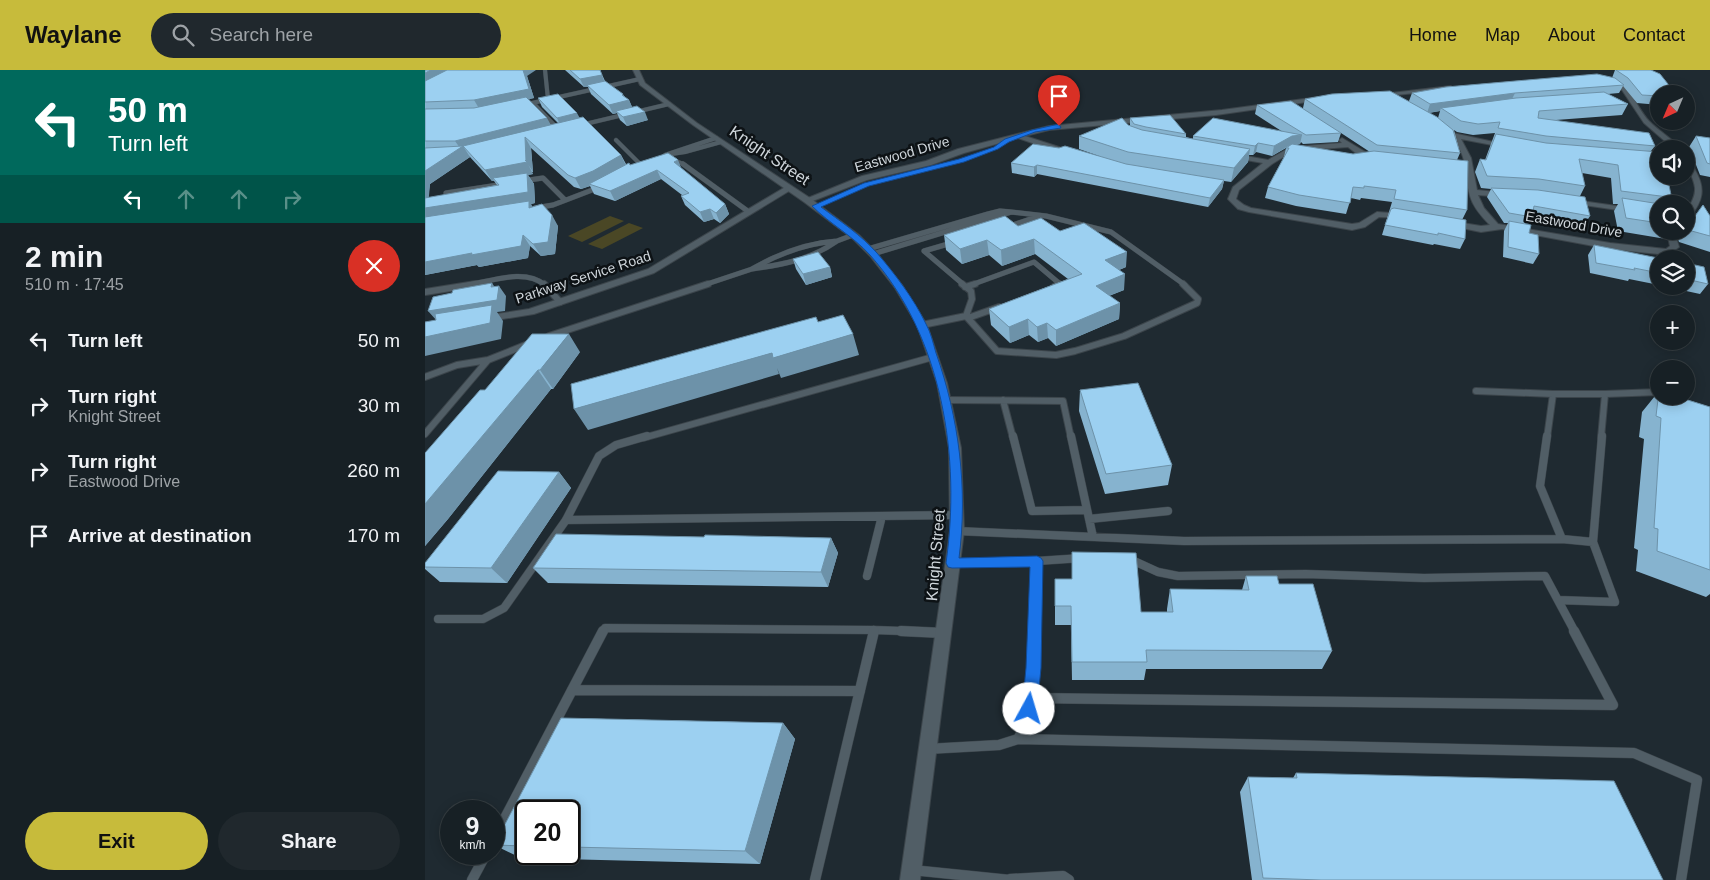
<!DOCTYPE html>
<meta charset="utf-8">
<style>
:root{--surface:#172025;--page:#20282d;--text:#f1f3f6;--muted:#9ea3a7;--line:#363e42;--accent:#c7bb3b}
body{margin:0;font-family:Arial,sans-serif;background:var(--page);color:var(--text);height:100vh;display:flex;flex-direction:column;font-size:19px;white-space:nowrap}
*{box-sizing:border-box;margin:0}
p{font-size:16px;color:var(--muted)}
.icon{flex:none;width:28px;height:28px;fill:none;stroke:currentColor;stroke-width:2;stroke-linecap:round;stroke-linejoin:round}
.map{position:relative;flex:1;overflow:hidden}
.side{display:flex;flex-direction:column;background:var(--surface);width:425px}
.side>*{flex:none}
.banner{background:#00695c;color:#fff;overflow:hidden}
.needle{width:32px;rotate:224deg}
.controls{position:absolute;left:1225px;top:15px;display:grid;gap:10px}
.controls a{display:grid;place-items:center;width:45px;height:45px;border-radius:50%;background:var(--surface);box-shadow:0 2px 12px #0003,0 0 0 1px var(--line);font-size:25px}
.speed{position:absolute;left:15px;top:730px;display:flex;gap:10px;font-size:25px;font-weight:700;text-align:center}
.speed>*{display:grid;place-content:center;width:65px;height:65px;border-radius:50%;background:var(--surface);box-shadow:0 2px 12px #0003,0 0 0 1px var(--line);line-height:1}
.speed small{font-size:12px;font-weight:400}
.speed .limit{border:2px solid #111;border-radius:8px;background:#fff;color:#111}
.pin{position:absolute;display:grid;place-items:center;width:42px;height:42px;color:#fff;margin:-51px -21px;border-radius:50% 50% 50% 0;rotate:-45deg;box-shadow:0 0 5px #0007}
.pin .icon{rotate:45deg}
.me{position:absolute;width:55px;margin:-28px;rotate:6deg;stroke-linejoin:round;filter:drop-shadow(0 0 4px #0008)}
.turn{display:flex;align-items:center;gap:18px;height:105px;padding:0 25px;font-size:22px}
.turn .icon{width:65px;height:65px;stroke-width:2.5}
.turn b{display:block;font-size:35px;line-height:42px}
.lanes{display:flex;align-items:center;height:48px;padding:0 25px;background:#0003;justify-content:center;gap:25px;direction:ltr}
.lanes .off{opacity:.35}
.round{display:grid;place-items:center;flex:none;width:52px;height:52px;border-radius:26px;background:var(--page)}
.overview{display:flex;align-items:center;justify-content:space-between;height:85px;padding:0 25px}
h1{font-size:30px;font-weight:600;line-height:38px}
.primary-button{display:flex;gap:10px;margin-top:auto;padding:10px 25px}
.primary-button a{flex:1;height:58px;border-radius:30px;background:var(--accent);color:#111;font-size:20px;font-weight:600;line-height:58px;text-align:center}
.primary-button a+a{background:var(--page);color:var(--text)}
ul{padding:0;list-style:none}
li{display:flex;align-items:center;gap:15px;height:65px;padding:0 25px}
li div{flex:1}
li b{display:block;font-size:19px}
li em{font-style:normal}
header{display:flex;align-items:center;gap:30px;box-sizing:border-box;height:70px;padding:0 25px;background:var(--accent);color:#111}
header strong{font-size:24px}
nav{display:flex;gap:28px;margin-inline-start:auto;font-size:18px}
.search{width:350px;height:45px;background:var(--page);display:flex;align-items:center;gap:12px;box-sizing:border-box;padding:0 18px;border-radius:28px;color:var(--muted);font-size:19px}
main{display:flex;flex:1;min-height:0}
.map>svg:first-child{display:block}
.green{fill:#4a4725}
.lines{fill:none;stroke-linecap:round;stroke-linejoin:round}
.service-far4-casing{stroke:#3c454b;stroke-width:4.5}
.service-far3-casing{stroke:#3c454b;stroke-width:5.5}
.service-far2-casing{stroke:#3c454b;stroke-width:8}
.service-far1-casing{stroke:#3c454b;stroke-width:9}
.service-casing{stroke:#3c454b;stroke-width:11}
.minor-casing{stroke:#3c454b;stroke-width:2}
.tertiary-casing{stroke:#3c454b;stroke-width:2}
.service-far4{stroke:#515e66;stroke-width:4}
.service-far3{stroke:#515e66;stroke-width:5}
.service-far2{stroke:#515e66;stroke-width:6}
.service-far1{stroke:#515e66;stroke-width:8}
.service{stroke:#515e66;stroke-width:10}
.minor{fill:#515e66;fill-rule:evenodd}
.tertiary{fill:#515e66;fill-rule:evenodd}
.wall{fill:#86b3cf;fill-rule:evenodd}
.shaded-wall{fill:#6d92a9}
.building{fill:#9cd0f1;stroke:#6d92a9}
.route{fill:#1a73e8;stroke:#114b97}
.labels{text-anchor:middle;stroke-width:5;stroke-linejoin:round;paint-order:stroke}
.far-street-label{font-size:14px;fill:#cfd6db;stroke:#0d1215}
.street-label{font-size:16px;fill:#cfd6db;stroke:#0d1215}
</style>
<header>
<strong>Waylane</strong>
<div class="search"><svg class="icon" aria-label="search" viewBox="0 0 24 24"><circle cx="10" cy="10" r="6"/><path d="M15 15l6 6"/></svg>Search here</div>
<nav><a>Home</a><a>Map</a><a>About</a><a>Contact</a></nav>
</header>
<main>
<section class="side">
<div class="banner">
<div class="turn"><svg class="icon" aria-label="left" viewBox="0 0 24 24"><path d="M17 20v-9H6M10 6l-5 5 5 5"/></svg><div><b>50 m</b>Turn left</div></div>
<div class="lanes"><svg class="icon" aria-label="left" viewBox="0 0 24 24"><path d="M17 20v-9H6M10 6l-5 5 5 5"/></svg><svg class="icon off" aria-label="ahead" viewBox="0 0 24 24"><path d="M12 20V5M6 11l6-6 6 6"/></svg><svg class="icon off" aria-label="ahead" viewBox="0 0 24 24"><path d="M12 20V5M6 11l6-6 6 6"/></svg><svg class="icon off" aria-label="right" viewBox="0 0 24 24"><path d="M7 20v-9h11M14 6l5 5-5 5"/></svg></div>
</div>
<div class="overview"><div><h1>2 min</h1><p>510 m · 17:45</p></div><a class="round" style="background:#d93025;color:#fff"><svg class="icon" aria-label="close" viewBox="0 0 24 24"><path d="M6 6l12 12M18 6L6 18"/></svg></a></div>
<ul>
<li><svg class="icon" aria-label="left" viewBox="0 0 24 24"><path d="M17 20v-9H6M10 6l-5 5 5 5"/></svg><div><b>Turn left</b></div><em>50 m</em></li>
<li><svg class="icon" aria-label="right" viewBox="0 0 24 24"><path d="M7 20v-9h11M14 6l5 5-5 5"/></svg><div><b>Turn right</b><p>Knight Street</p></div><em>30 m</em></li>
<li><svg class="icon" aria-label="right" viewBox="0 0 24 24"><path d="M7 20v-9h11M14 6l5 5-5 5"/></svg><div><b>Turn right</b><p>Eastwood Drive</p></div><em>260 m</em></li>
<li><svg class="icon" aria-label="arrive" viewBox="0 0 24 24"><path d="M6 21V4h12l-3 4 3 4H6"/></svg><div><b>Arrive at destination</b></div><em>170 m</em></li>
</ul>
<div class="primary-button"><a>Exit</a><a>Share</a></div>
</section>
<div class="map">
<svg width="1285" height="810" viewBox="0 0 1285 810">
<rect width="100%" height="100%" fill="#1f2a31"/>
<path class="green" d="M185 146 199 151 157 172 143 166Z
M204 153 218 158 177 179 163 174Z"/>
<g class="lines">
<defs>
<path id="service-far4" d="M120 0 123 29
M108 33 135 61
M98 35 215 9
M156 55 244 34
M291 68 240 85 260 82 296 72
M191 70 214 93
M245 88 260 95"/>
<path id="service-far3" d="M258 94 324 142
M97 111 118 108 140 130
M21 123 73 115
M110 138 128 135 175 117
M586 142 621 146 686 162 760 215
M582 157 614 146
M412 171 428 165
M412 171C387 189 357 195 327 199 353 184 381 173 412 171Z
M530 172 499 181 539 215
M443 179 563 144 575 141 586 142 448 184
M43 215C67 211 100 198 120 215
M279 215 327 199
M546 215 609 192 635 214 633 215"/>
<path id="service-far2" d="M119 214 135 232
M537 214 546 221 547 229 541 246
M540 217 550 214
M629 217 634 214
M0 222 51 214
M541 246 572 281 631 285 650 281 699 266 772 233 773 229 758 214
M543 248 574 237
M497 255 541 246
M124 266 283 214
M0 307 32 295 63 290
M1051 321 1128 324
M1180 324 1234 322
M520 330 638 331 646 368
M578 330 588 368
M0 364 63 290 108 272
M218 368 508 287
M1122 368 1128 324H1180L1176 368"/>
<path id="service-far1" d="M588 366 607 441 662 440
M646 366 668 467
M1122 366 1115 416 1137 469
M664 449 743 441
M141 450 531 445
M532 461 759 471 1137 469 1168 472
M612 491 657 488
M703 491H709L733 502 753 506 881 504 999 508 1120 506 1150 562
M527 493 612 491 610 562
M442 506 457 446
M1133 530 1190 532 1168 472 1177 366
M13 549H58L79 538 141 450 174 386 191 375 222 366
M178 562 180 558 449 560 505 562
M448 562 449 560"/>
<path id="service" d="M476 561 518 563
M147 620 435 621
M605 628 1188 635 1149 561
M593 669 1209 683 1272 710 1256 810
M502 679 574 675 593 669 603 651 609 598 610 561
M69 769 178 561
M487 800 585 810
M585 809 638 806 644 810
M47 810 61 784
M390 810 449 561"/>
<path id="minor" d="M1181 10C1204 9 1211 38 1224 51 1234 61 1247 69 1257 79H1249L1219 53 1197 20 1181 12Z
M1026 16 1028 19 952 27 949 25Z
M894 27 896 30 791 45 624 60 600 66 637 78V80L613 75 593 68 539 83 506 95 442 110 385 132 378 130 437 106 501 91 533 79 624 56 797 40Z
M1028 63 1087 76 1083 78 1036 69 1046 88 1052 120 1080 123 1084 125 1080 127 1053 125 1059 138 1073 154 1185 173 1241 179 1245 176 1243 167 1247 161H1255L1251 167 1254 177 1243 185 1185 179 1077 159 1056 162 1022 155V151H1025L1056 156 1065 155C1057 147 1048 137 1045 126 1038 100 1045 89 1025 65Z
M917 68 942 83 956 89 952 91 936 87 923 77 868 81 847 94 814 120 811 129 819 135 826 138 927 154 934 153 952 142 981 144 985 146 984 148 954 147 940 157 927 160 824 142 813 139 803 129 808 117 838 93 804 87V83L843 90 866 77 917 73 914 70Z
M1261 87C1266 90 1268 95 1270 100 1281 119 1278 131 1264 148H1261C1261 137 1271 130 1270 118 1269 107 1261 99 1261 87Z
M362 116 369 118 229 203 109 244 59 252 54 249 59 246 104 239 223 199Z
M1142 129 1234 142V146L1145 133 1141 131Z"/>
<path id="tertiary" d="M208 0H214L220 13 272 53 385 128 434 165 451 182 477 215 502 255 522 313 536 378 539 461 495 810H475L525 461 524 378 512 313 492 255 470 218 445 186 428 169 379 132 268 55 215 15Z"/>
</defs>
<use href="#service-far4" class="service-far4-casing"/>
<use href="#service-far3" class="service-far3-casing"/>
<use href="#service-far2" class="service-far2-casing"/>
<use href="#service-far1" class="service-far1-casing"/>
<use href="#service" class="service-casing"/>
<use href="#minor" class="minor-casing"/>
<use href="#tertiary" class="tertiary-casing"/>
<use href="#service-far4" class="service-far4"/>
<use href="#service-far3" class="service-far3"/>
<use href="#service-far2" class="service-far2"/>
<use href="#service-far1" class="service-far1"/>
<use href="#service" class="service"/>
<use href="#minor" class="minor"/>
<use href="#tertiary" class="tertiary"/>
</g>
<path class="wall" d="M0 0 102 6 109 28 104 29 126 55 133 53 117 37 113 28 155 48 196 85 201 94 205 95 252 89 256 98 300 134 304 144 295 153 289 149 279 152 260 135 256 126 257 125 236 109 190 131 169 124 165 116 156 119 149 117 106 78 108 102H107L108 104 103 105 109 114 110 133 106 134 107 137 133 156 130 184 116 186 105 176 103 188 54 197 52 195 0 205ZM41 80 45 87 67 111H69L72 115 3 128 5 114 45 87Z
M140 0H175L180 11 204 30 207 37 223 50 202 56 195 50 192 43 188 44 166 24 163 17H159Z
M1190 0H1226L1234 24V35L1212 33 1198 16 1194 23 1183 24 1203 34 1197 45 1131 50 1230 76 1226 81 1234 106H1249L1246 112 1243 111 1248 134H1234V161H1247L1241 169 1193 161 1189 141 1193 134H1188L1186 108 1157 103 1160 116 1155 126 1165 146 1159 155 1107 147 1103 155 1104 163 1114 184 1108 194 1078 187 1079 161 1083 153H1079L1062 127 1066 119 1056 118 1050 102 1055 89 1060 90 1070 63 1048 65 1032 62 1029 60 1035 83 1032 90 1042 140 1037 150 1040 169 1035 179 1009 174 1008 175 957 165 967 132 936 128 935 130 926 128 921 144 871 136 840 128 843 117 859 87 861 78 847 86 831 82 828 85H824L823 92 806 112 799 111 797 119 783 137 612 104 609 107 587 103 586 93 674 86 654 79V66L703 55H705V48L761 64V67L768 69V66L858 62 830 44 832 35 878 38 880 29 984 31 987 23 1187 8ZM1015 41 1013 48 1004 43ZM916 63 945 82 928 84 871 75 875 74 876 72 878 74 913 72Z
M1271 66 1285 68V107L1275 105 1264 77Z
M1278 135 1285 146V182L1254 172 1253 169 1259 161H1261V158Z
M593 156 635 161 701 197 694 200 699 220 684 226 695 233 694 249 631 276 623 268 613 272 604 265 585 273 566 255 564 239 643 209 610 184 577 196 564 185 537 194 521 180 519 165Z
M1169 175 1234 189V215L1204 209 1203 211 1165 203 1163 185Z
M368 189 405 197 407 207 381 215 371 199Z
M1261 193 1283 214 1275 224 1238 216H1261Z
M155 282 128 319H126L23 449 0 476V383L60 320Z
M655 320 747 395 743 415 680 424 654 341Z
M1234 321 1285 337V524L1281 527 1211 501 1213 480 1209 478 1219 369 1214 367 1217 342Z
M134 402 146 418 82 513 15 512 0 499V493Z
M279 467 406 468 413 483 403 517 123 513 108 498Z
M821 506 854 514 907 581 897 599H721L719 610H647L646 555H630V509L716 542H742V539L745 519 817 520Z
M136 648 358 653 370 669 335 794 96 788 69 775ZM101 741H144V784H101Z
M871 703 1238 810H827L815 722 823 707 868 708Z"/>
<path class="shaded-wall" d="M6 0H30L0 16V3Z
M98 0H111L102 6 109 28 55 40 49 30Z
M175 0 180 13 162 15 163 17H159L155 9Z
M1090 23 1086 31 1016 38 1015 41 1002 43 1005 34Z
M198 24 201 31 204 30 208 39 191 41 192 43 188 44 184 35 197 25Z
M220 42 223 50 202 56 198 47Z
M152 43 157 52 136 57 132 48Z
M122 48 128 59 38 76 45 87 5 114 3 137 103 122 68 108 69 111H67L60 100 102 92 108 104 103 105 109 114 110 133 106 134 110 142 0 151V101L35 78 30 71Z
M877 65 875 74 865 75 847 86 849 76 867 66Z
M100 67 106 78 108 102 101 91Z
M833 73 831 82 828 85 830 76Z
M825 79 823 92 806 112 809 98Z
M196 85 201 96 164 114 165 116 156 119 150 108Z
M253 90 257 100 249 92Z
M612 95V104L609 107V97Z
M232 100 236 109 190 131 185 121Z
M799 110 797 119 783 137 785 128Z
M300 134 304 144 295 153 291 143Z
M285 139 289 149 279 152 275 142Z
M127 145 133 156 130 184 116 186 108 174Z
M98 165 105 176 103 188 54 197 52 195 0 205V192Z
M609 169 610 184 577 196 576 180Z
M562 170 564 185 537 194 535 179Z
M702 182 701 197 680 206V190Z
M405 197 407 207 381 215 378 204Z
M700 204 699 220 670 231 671 216Z
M67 213 73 222 74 216 81 226 80 241 72 242 78 251 76 269 0 286V267L12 251 3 241 66 217Z
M695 233 694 249 631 276V260Z
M603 249 604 265 585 273 584 257Z
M622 253 623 268 613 272 612 257Z
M144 264 155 282 128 319 115 300Z
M428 264 434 285 356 308 348 288Z
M347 283 354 304 163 360 149 339Z
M113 300 126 319 23 449 0 476V434Z
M134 402 146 418 82 513 66 498Z
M406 468 413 483 403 517 396 502Z
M358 653 370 669 335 794 320 781Z"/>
<path class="building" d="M0 0H6L0 3Z
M22 0H98L104 19 49 30 0 32V11Z
M145 0H175L177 5 155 9Z
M1191 0H1226L1235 4 1251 24H1234V26L1217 25 1203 8Z
M1172 4 1190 8 1199 15 1090 23 1005 34 987 23 1021 17Z
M180 11 198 24 197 25 204 30 184 35 162 15Z
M965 21 1012 47 1028 60 1035 83 952 75 880 29 907 24Z
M1179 22 1203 34 1114 41 1113 48 1224 63 1230 76 1121 66 1073 58 1075 52 1053 54 1036 51 1016 38 1091 28Z
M133 24 152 43 132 48 113 28Z
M101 27 122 48 30 71H0V39L49 38Z
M866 31 916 63 881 65 832 35Z
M212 36 220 42 198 47 191 41Z
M745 45 761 64 721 57 709 54 705 48Z
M158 47 196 85 168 101 150 108 143 105 100 67 101 91 100 90 102 92 60 100 38 76Z
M697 48 703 55 717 60 825 79 809 98 703 82 654 66Z
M788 48 877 65 867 66 849 76 833 73 830 76 768 66Z
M1071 64 1121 73 1234 82V106H1242L1248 134H1243L1244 129 1243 127 1196 121 1193 95 1154 89 1160 116 1114 109 1062 106 1055 89 1061 90Z
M1271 66 1285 68V94L1282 93Z
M608 74 634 78 640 76 701 94 799 110 785 128 612 95 609 97 586 93Z
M867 74 928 84 949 81 1043 91 1042 140 969 129 971 120 939 116V118L928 117 925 133 874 125 843 117 864 78H861Z
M38 76 0 101V78Z
M243 83 252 89 253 90 249 92 300 134 291 143 285 139 275 142 256 126 264 123 232 100 185 121 164 114 204 93 205 95Z
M102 103 103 122 0 138V128L74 115 68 108Z
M1066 118 1113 120 1160 127 1165 146 1109 136 1107 147 1084 143Z
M1197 128 1235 134H1234V153L1201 148Z
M104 131V138L117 134 127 145 123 172 108 174 98 165 96 176 46 185 47 183 0 192V147Z
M1278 135 1285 146V166L1263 160 1262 157Z
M969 138 1041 150 1040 169 1013 163V165L960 155 966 139Z
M580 146 593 156 616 148 635 161 659 153 702 182 680 190 700 204 671 216 695 233 631 260 622 253 612 257 603 249 584 257 564 239 657 204 609 169 576 180 562 170 535 179 519 165Z
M1084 151 1106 155 1104 163 1113 165 1114 184 1083 177Z
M1169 175 1238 189H1234V203L1209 198 1210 200 1171 193Z
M393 182 405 197 378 204 368 189Z
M1261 193 1279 197 1283 214 1261 209Z
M67 213 66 217 74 216 72 230 3 241 8 227 27 223 28 220Z
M67 235 65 253 0 267V252L11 250 10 244Z
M418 245 428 264 348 288 347 283 149 339 146 314 391 247 393 252Z
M107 264H144L115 300H113L0 434V383L55 320H60Z
M713 313 747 395 681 404 655 320Z
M1234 321V326H1250L1285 337V500L1232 481 1233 459 1229 458 1236 348 1231 346Z
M73 401 134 402 66 498 0 497V493Z
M131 464 279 467 280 465 406 468 396 502 108 498Z
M647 482 711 483 716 542H748L745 519 824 520 821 506H852L854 514H888L907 581 721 580 722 592H647L646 536H630V509H647Z
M136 648 358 653 320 781 144 777V741H101V776L69 775Z
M871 703 1189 711 1238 810H896L838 808 823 707 872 708Z"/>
<path class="route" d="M634 54 636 58 610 62 584 72 573 79 539 92 444 116 396 137C415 151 436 165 452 183 470 204 489 229 501 254 506 263 508 273 511 283 534 348 543 419 534 488L612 486 616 488 618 491 616 598 612 639 609 644 604 647 599 644 597 639 601 598 605 497 527 498 523 497 521 493C536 388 518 267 445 185 428 166 405 154 387 136L439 113 534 89 569 77 580 69 607 60Z"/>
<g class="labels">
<g class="far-street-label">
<text transform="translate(477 84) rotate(-16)" y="5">Eastwood Drive</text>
<text transform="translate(1149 154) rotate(10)" y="5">Eastwood Drive</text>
<text transform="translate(158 207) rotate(-18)" y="5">Parkway Service Road</text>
</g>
<g class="street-label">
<text transform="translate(345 85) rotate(34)" y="6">Knight Street</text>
<text transform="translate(510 485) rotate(-85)" y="6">Knight Street</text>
</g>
</g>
</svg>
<div class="controls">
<a><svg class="needle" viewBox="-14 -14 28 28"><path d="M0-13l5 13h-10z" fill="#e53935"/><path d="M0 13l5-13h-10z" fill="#9ea3a7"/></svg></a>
<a><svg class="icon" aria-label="sound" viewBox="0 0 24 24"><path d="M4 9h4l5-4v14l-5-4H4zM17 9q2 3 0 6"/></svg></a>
<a><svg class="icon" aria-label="search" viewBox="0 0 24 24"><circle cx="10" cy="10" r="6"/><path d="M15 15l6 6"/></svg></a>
<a><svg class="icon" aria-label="layers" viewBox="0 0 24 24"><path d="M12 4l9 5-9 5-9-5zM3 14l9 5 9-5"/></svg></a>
<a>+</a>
<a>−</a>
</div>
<div class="speed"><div>9<small>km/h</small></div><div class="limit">20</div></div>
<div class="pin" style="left:634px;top:56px;background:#d93025"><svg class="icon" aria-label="arrive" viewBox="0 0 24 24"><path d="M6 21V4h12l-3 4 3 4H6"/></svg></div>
<svg class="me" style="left:604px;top:639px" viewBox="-20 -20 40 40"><circle r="19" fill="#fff"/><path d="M0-13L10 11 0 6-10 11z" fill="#1a73e8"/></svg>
</div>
</main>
